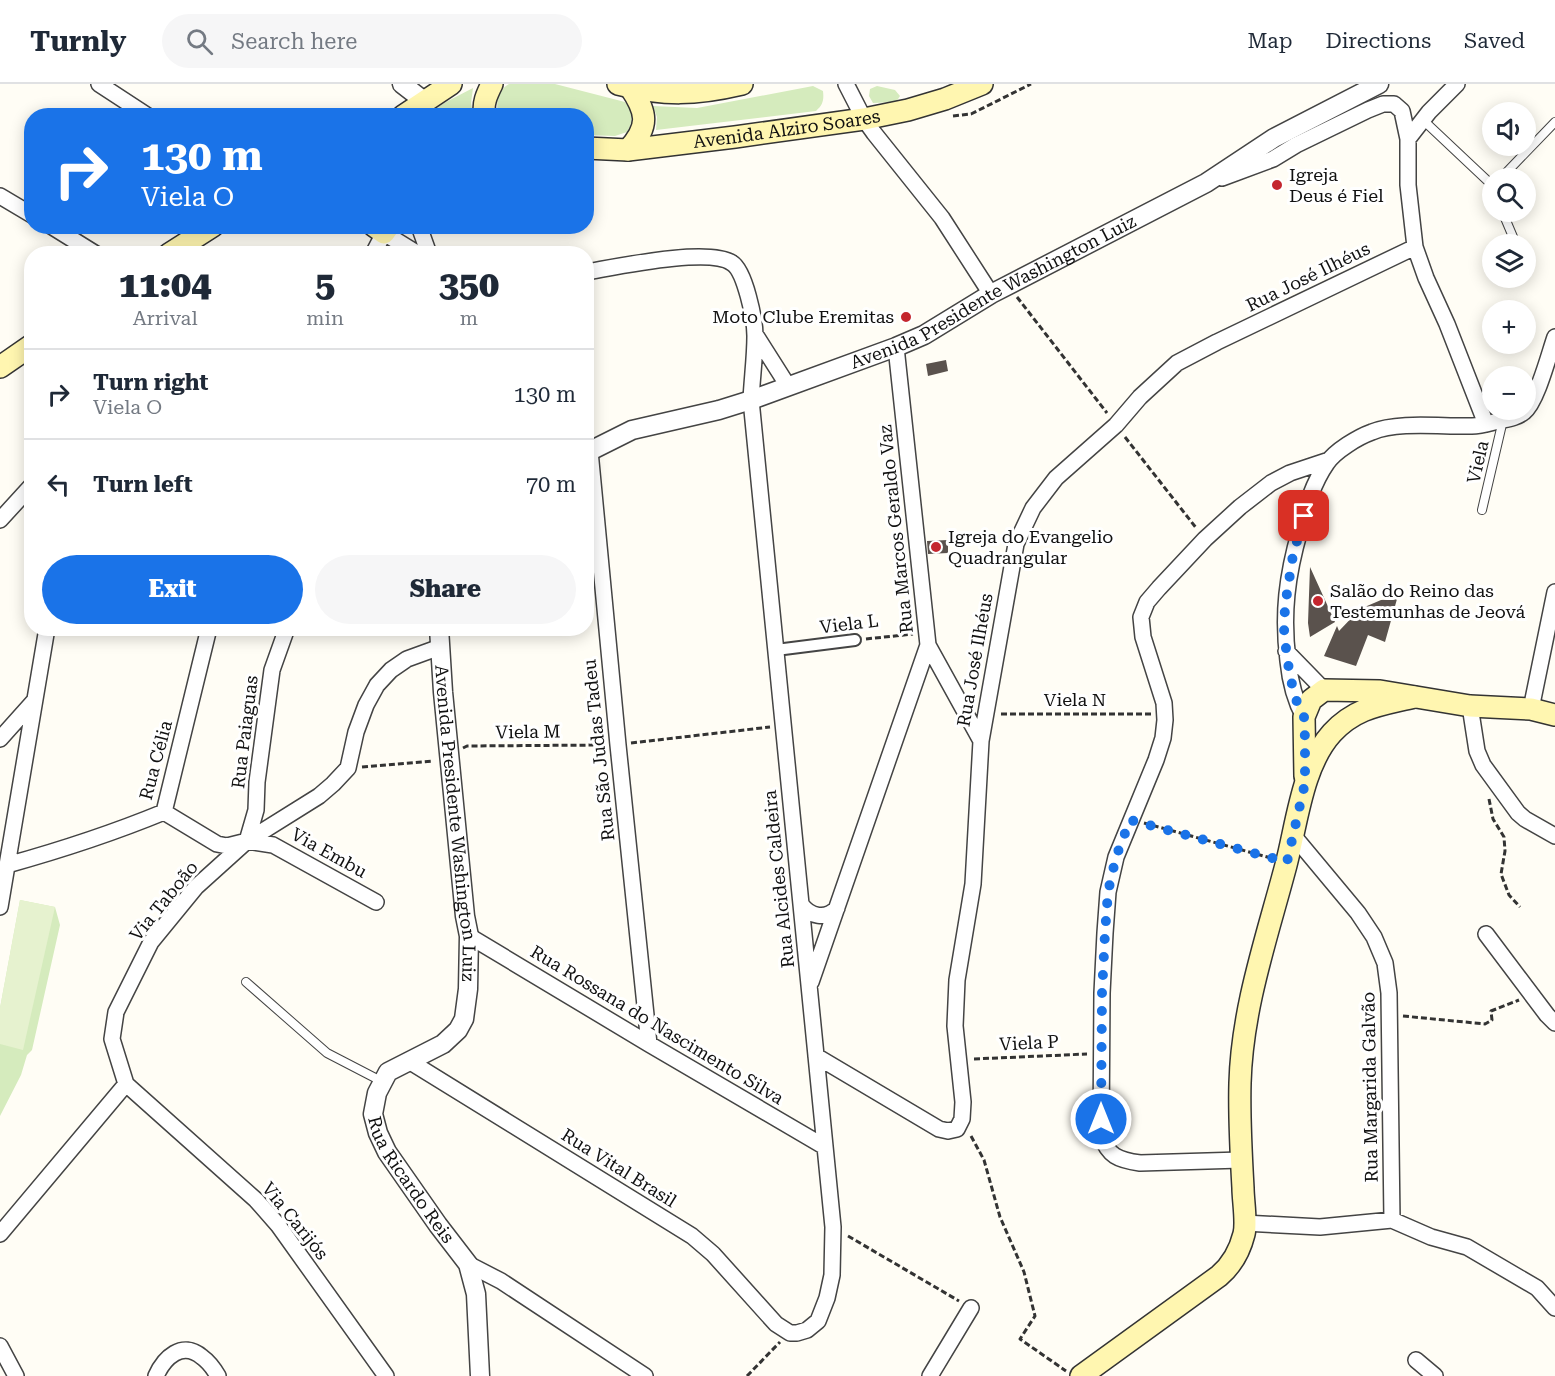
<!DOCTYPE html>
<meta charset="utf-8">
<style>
:root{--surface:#fff;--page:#f6f6f7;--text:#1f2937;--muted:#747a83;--line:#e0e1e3;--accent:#1a73e8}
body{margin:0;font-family:"Roboto Serif",serif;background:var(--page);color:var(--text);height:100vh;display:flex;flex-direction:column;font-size:22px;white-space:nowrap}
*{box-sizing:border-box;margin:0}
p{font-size:20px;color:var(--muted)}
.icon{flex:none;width:33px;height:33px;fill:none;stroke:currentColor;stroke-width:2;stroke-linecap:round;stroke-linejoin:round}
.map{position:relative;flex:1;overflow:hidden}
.drawer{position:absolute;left:24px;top:162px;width:570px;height:390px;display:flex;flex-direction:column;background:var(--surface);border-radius:24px;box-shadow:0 3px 15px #0003}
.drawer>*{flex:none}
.hud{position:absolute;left:24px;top:24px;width:570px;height:126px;border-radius:24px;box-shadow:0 3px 15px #0003;background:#1a73e8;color:#fff;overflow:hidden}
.tools{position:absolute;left:1482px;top:18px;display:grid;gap:12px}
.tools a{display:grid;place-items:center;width:54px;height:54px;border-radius:50%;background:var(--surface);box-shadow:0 3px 15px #0003;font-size:30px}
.pin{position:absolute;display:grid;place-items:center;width:51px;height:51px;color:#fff;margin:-26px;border-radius:12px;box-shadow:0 3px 9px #0006}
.me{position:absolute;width:66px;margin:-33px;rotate:0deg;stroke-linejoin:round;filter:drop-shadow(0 0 4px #0008)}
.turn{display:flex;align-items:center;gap:21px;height:126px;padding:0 18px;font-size:27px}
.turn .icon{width:78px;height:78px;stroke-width:2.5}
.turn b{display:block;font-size:42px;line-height:51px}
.eta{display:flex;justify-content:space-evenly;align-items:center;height:102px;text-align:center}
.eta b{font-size:36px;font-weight:800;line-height:42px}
.action{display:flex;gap:12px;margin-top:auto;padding:12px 18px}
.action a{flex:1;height:69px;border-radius:36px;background:var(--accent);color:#fff;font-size:24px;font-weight:800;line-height:69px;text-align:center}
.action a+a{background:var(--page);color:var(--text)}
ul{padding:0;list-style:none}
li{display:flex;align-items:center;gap:18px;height:90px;padding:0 18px;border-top:2px solid var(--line)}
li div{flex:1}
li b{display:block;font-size:22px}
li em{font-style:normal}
header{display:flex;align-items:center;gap:36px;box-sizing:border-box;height:84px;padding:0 30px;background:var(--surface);border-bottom:2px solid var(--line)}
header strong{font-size:28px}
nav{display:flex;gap:33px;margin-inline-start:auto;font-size:21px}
.search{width:420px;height:54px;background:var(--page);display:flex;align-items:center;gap:15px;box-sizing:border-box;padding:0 21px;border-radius:33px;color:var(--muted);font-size:22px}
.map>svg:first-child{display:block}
.green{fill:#d5ebbd}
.pitch{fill:#e6f2cf}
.building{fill:#5a524d}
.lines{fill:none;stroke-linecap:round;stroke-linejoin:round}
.service-casing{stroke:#444;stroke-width:10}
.pedestrian-casing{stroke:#444;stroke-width:14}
.minor-casing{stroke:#444;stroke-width:18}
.tertiary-casing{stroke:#444;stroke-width:21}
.secondary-casing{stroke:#333;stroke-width:24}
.path{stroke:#333;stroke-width:3;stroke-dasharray:6 3;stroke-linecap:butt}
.service{stroke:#fff;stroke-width:8}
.pedestrian{stroke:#fff;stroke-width:10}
.minor{stroke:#fff;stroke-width:15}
.tertiary{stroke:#fff;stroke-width:18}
.secondary{stroke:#fff6b0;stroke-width:21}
.route{stroke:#1a73e8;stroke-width:10;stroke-dasharray:0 18}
.poi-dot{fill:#c4262e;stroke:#fff;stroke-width:2}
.labels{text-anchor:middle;stroke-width:6;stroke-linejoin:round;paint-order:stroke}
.street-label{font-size:18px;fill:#111;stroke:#fff}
.poi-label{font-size:18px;fill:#111;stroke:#fff;text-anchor:start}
</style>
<header>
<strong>Turnly</strong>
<div class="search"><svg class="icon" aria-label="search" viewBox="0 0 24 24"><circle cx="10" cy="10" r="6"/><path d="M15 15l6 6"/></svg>Search here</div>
<nav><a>Map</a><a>Directions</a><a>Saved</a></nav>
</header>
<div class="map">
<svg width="1555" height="1292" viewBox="0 0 1555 1292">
<rect width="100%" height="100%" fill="#fffdf5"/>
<path class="green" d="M509 0H555L625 18C633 28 634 37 627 48L615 52 587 51 586 32 498 31C496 18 497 7 509 0Z
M813 2 823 7C824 16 823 21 816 27L656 46 657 33 653 22 697 24Z
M877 2 895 6 900 12 896 18 873 19 869 12 870 5Z
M473 4 471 19 473 31H425L446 18Z
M20 816 55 823 60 841 32 966 27 971 21 991 0 1032V924Z"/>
<path class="pitch" d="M20 816 55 823 23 966 0 960V924Z"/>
<path class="building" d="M946 276 948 287 928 292 926 280Z
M948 456V469L928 470 927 457Z
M1310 483 1335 538 1310 553 1308 539Z
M1397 515 1385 558 1368 551 1356 582 1324 572 1337 542 1339 547 1360 525 1381 516Z"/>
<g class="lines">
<defs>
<path id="service" d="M1423 36 1492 101
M1501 94 1555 38
M1504 128 1505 134 1516 160
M1482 426 1503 336
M246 898 327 969 383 998"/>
<path id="pedestrian" d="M776 566 855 556"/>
<path id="minor" d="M99 0 148 32
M846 0 864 35 874 49 942 134 991 210
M1408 55 1429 28 1457 0
M1222 94 1273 75 1296 61 1368 26 1383 20H1394L1402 27 1408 55V101L1415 163 1426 194 1447 240 1486 340
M0 112 32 131
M51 142 96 170
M419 142 429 170
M373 170 384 149 418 170
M755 250 788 302
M590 367 618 661 649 960
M0 436 32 401
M928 561 981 657
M1286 567 1324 606
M1470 622 1477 667 1483 681 1518 729 1525 735 1555 752
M1531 625 1555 508
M1304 633C1294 615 1290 597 1288 577 1282 530 1287 491 1300 446 1306 423 1313 399 1327 379 1335 367 1358 353 1372 348 1398 337 1443 343 1472 342 1481 342 1490 339 1498 337 1507 335 1517 334 1524 328 1537 318 1549 270 1555 253
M0 655 34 617
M164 728 217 760 227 762 247 757 273 761 376 818
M247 757 256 726 257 698 272 586 287 544
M7 781C61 766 113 749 164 728L209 544
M801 820C810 833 826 836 837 824
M0 823 47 544
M1486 850 1547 931 1555 939
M469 852 649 960 825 1063
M811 898 928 561 896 263
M816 972 939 1045 948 1047 957 1045 962 1035 963 1018 955 942 957 896 973 800 981 657 1016 460 1033 424 1056 394 1116 341 1140 313 1177 279 1217 258 1415 163
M409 977 692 1152 713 1170 776 1240 790 1249H797L807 1246 818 1237 827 1214 832 1191 833 1143 751 316C752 295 755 273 755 252 755 236 745 187 732 179 709 163 616 183 586 188
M126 1000 256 1116 278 1141 386 1292
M1241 1076 1140 1079C1118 1076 1108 1072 1101 1051L1102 909 1105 849 1108 808 1116 773 1156 676 1163 654 1165 636 1164 619 1143 553 1141 533 1147 518 1159 504 1205 455 1240 423 1271 399 1290 389 1329 376
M1392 1136 1431 1153 1467 1163 1537 1204 1555 1224
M1244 1139 1320 1143 1392 1136 1389 909 1385 879 1374 853 1358 829 1293 751
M0 1150 126 1000 112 955 116 928 151 858 196 803 247 757 319 712 333 700 348 684 356 648 366 621 377 601 391 586 407 575 440 563
M468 1180 501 1197 645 1292
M0 1262 16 1292
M1416 1276 1435 1292
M156 1292C164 1274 182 1256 202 1273 209 1278 214 1285 218 1292
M930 1292 971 1224"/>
<g id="tertiary">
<path d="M402 0 424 17"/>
<path id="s1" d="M586 369 632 346 719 326 751 316 896 263 924 251 991 210 1206 99 1274 54 1379 0"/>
<path id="s2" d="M439 544 443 608 465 832 469 852 468 905 464 935 458 946 443 960 388 988 377 1009 373 1030 378 1049 387 1068 438 1141 468 1180 476 1210 480 1292"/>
</g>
<g id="secondary">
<path d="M618 0C665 12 695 11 742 0"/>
<path d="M403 32 451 0"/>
<path d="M485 32C482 20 487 10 492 0"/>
<path id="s3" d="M586 64 628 66 735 53 864 35 908 26 945 15 982 0"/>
<path d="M628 66C650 42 647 28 630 3"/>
<path d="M374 142 384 149 389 142"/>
<path d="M169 170 213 142"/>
<path d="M0 283 32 261"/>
<path d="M1305 692 1304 633 1311 616 1324 606 1380 607 1470 622 1531 625 1555 631"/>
<path d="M1081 1292 1219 1192C1232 1181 1240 1166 1244 1150 1247 1139 1243 1116 1243 1104 1241 1069 1239 1034 1240 999 1242 924 1267 853 1286 781 1297 739 1302 682 1332 649 1356 623 1381 621 1414 613"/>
</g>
</defs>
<use href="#service" class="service-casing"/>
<use href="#pedestrian" class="pedestrian-casing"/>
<use href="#minor" class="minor-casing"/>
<use href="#tertiary" class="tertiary-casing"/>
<use href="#secondary" class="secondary-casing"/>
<path class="path" d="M953 32 971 30 1031 0
M1017 213 1107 329
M1125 353 1197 445
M866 555 913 550
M1001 630H1151
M631 659 770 643
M463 664 467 662 603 661
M362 683 433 677
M1489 715 1493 735 1504 753 1505 767 1501 790 1509 811 1520 823
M1144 739 1271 774
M1403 932 1485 940 1492 936 1491 927 1519 916
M974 975 1087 970
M971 1052 984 1076 1000 1133 1024 1188 1035 1232 1020 1255 1066 1287
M848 1152 959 1217
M747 1292 780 1258"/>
<use href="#service" class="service"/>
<use href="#pedestrian" class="pedestrian"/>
<use href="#minor" class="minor"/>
<use href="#tertiary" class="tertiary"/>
<use href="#secondary" class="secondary"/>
</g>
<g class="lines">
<path class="route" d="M1101 1035 1102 909 1105 849 1108 808 1116 773 1130 736 1287 778 1305 699V655L1304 633 1298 622 1290 593 1284 550 1285 522 1293 471 1304 432"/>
</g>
<g class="poi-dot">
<circle cx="1277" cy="101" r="6"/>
<circle cx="906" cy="233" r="6"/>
<circle cx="936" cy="463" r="6"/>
<circle cx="1318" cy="517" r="6"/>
</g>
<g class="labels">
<g class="street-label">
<text dy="6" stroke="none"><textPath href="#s3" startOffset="202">Avenida Alziro Soares</textPath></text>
<text transform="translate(1308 193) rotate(-26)" y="6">Rua José Ilhéus</text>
<text dy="6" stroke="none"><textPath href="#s1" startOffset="440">Avenida Presidente Washington Luiz</textPath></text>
<text transform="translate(1478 378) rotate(-77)" y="6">Viela</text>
<text transform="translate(896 445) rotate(-96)" y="6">Rua Marcos Geraldo Vaz</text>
<text transform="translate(849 540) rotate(-7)" y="6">Viela L</text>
<text transform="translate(975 576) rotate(-80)" y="6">Rua José Ilhéus</text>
<text x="1075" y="622">Viela N</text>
<text transform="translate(245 648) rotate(-83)" y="6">Rua Paiaguas</text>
<text transform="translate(528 648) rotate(-1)" y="6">Viela M</text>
<text transform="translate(599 666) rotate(-96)" y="6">Rua São Judas Tadeu</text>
<text transform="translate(156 676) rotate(-75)" y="6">Rua Célia</text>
<text dy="6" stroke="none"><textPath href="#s2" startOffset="196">Avenida Presidente Washington Luiz</textPath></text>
<text transform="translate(329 769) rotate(29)" y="6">Via Embu</text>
<text transform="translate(779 795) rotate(-96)" y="6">Rua Alcides Caldeira</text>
<text transform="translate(164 817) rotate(-51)" y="6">Via Taboão</text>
<text transform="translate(657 941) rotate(31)" y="6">Rua Rossana do Nascimento Silva</text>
<text transform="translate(1029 959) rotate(-3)" y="6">Viela P</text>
<text transform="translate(1370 1003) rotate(-91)" y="6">Rua Margarida Galvão</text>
<text transform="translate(619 1084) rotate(32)" y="6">Rua Vital Brasil</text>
<text dy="6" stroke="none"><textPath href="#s2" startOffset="609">Rua Ricardo Reis</textPath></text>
<text transform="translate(295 1137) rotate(51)" y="6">Via Carijós</text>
</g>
<g class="poi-label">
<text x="1289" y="97">Igreja<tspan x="1289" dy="21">Deus é Fiel</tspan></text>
<text x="894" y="239" text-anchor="end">Moto Clube Eremitas</text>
<text x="948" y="459">Igreja do Evangelio<tspan x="948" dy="21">Quadrangular</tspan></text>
<text x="1330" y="513">Salão do Reino das<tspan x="1330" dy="21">Testemunhas de Jeová</tspan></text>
</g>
</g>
</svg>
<div class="tools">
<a><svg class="icon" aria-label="sound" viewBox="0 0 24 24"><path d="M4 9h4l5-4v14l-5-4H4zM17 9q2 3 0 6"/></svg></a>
<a><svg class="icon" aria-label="search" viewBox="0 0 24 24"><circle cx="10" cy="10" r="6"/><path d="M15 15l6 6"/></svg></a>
<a><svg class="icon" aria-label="layers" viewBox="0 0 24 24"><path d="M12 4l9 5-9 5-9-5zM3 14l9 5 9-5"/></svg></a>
<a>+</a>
<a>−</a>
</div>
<div class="pin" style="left:1304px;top:432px;background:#d93025"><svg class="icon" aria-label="arrive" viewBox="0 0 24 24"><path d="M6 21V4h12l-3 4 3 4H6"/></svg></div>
<svg class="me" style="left:1101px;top:1035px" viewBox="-20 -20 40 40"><circle r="17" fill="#1a73e8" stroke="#fff" stroke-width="3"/><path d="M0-11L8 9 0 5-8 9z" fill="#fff"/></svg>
<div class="hud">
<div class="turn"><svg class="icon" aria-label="right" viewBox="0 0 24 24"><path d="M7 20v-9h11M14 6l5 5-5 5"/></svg><div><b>130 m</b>Viela O</div></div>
</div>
<section class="drawer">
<div class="eta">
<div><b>11:04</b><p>Arrival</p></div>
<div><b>5</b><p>min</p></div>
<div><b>350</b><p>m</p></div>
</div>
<ul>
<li><svg class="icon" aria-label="right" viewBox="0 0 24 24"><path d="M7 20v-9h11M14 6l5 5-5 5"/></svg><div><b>Turn right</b><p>Viela O</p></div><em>130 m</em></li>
<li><svg class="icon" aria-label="left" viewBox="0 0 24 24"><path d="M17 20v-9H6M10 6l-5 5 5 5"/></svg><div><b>Turn left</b></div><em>70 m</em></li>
</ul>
<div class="action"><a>Exit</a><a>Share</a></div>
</section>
</div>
